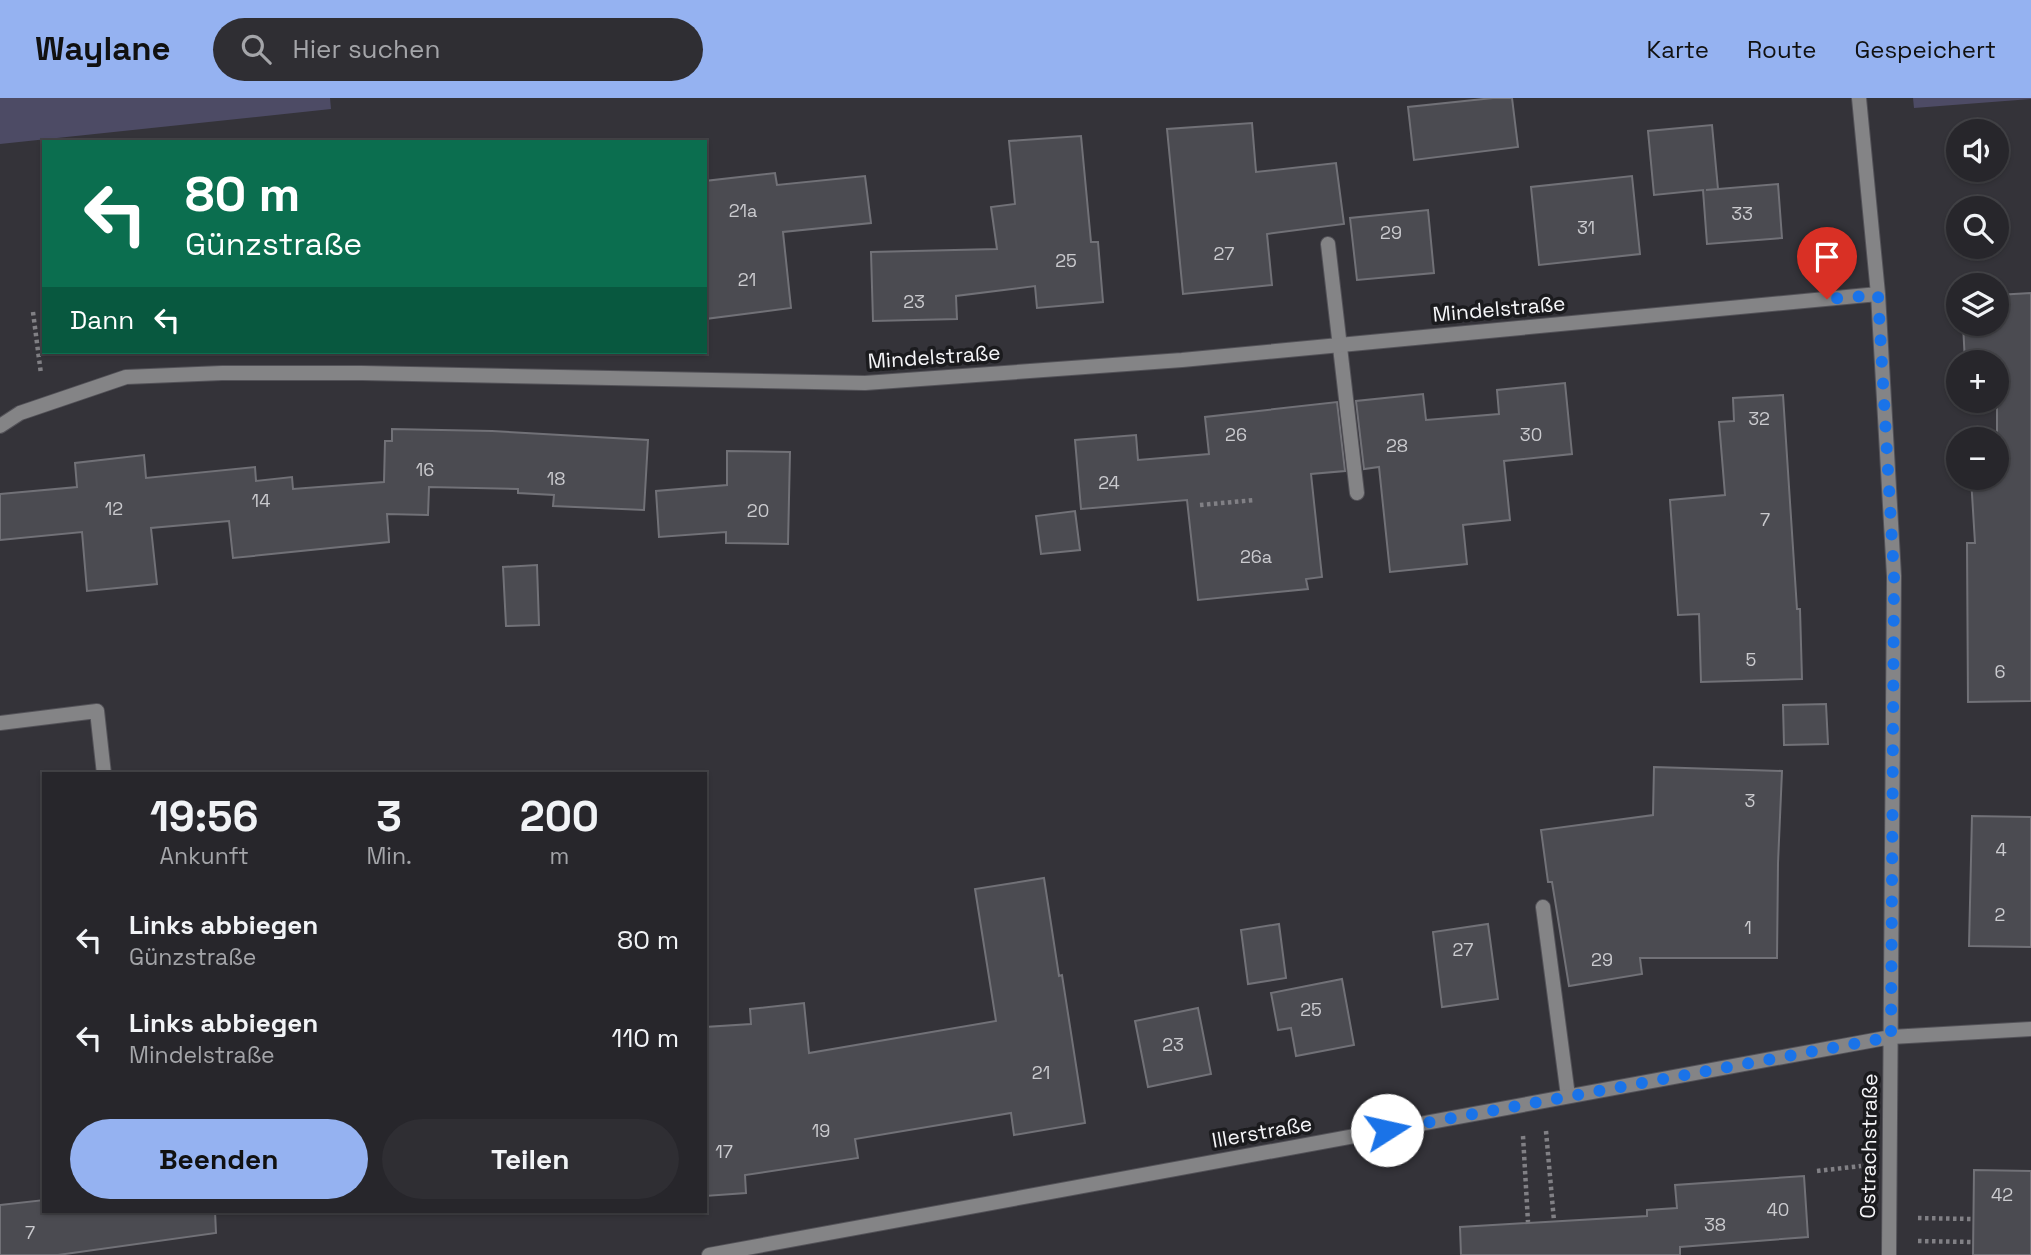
<!DOCTYPE html>
<html lang="de">
<meta charset="utf-8">
<style>
:root{--surface:#27262b;--page:#2f2e33;--text:#f1f3f6;--muted:#a4a5a9;--line:#434347;--accent:#95b2f1}
body{margin:0;font-family:"Space Grotesk",sans-serif;background:var(--page);color:var(--text);height:100vh;display:flex;flex-direction:column;font-size:26px;white-space:nowrap}
*{box-sizing:border-box;margin:0}
p{font-size:23px;color:var(--muted)}
.icon{flex:none;width:38px;height:38px;fill:none;stroke:currentColor;stroke-width:2;stroke-linecap:round;stroke-linejoin:round}
.map{position:relative;flex:1;overflow:hidden}
.side{position:absolute;left:42px;top:674px;width:665px;height:441px;display:flex;flex-direction:column;background:var(--surface);border-radius:0px;box-shadow:0 2px 5px #0004,0 0 0 2px var(--line)}
.side>*{flex:none}
.banner{position:absolute;left:42px;top:42px;width:665px;height:214px;border-radius:0px;box-shadow:0 2px 5px #0004,0 0 0 2px var(--line);background:#0b6e4f;color:#fff;overflow:hidden}
.controls{position:absolute;left:1946px;top:21px;display:grid;gap:14px}
.controls a{display:grid;place-items:center;width:63px;height:63px;border-radius:50%;background:var(--surface);box-shadow:0 2px 5px #0004,0 0 0 2px var(--line);font-size:35px}
.pin{position:absolute;display:grid;place-items:center;width:60px;height:60px;color:#fff;margin:-72px -30px;border-radius:50% 50% 50% 0;rotate:-45deg;box-shadow:0 0 7px #0007}
.pin .icon{rotate:45deg}
.me{position:absolute;width:77px;margin:-38px;rotate:80deg;stroke-linejoin:round;filter:drop-shadow(0 0 5px #0008)}
.turn{display:flex;align-items:center;gap:24px;height:147px;padding:0 28px;font-size:32px}
.turn .icon{width:91px;height:91px;stroke-width:2.5}
.turn b{display:block;font-size:49px;line-height:60px}
.then{display:flex;align-items:center;height:66px;padding:0 28px;background:#0003;gap:14px;font-size:26px}
.eta{display:flex;justify-content:space-evenly;align-items:center;height:119px;text-align:center}
.eta b{font-size:42px;font-weight:800;line-height:49px}
.cta{display:flex;gap:14px;margin-top:auto;padding:14px 28px}
.cta a{flex:1;height:80px;border-radius:42px;background:var(--accent);color:#111;font-size:28px;font-weight:800;line-height:80px;text-align:center}
.cta a+a{background:var(--page);color:var(--text)}
ul{padding:0;list-style:none}
li{display:flex;align-items:center;gap:21px;height:98px;padding:0 28px}
li div{flex:1}
li b{display:block;font-size:26px}
li em{font-style:normal}
header{display:flex;align-items:center;gap:42px;box-sizing:border-box;height:98px;padding:0 35px;background:var(--accent);color:#111}
header strong{font-size:33px}
nav{display:flex;gap:38px;margin-inline-start:auto;font-size:24px}
.search{width:490px;height:63px;background:var(--page);display:flex;align-items:center;gap:18px;box-sizing:border-box;padding:0 24px;border-radius:38px;color:var(--muted);font-size:26px}
.map>svg:first-child{display:block}
.green{fill:#4d4b65}
.building{fill:#4b4b51;stroke:#717177;stroke-width:2}
.lines{fill:none;stroke-linecap:round;stroke-linejoin:round}
.service-casing{stroke:#535258;stroke-width:16}
.minor-casing{stroke:#535258;stroke-width:16}
.path{stroke:#818085;stroke-width:4.5;stroke-dasharray:3.5 3.5;stroke-linecap:butt}
.service{stroke:#848486;stroke-width:14}
.minor{stroke:#848486;stroke-width:14}
.route{stroke:#1a73e8;stroke-width:12;stroke-dasharray:0 21.6}
.labels{text-anchor:middle;stroke-width:7;stroke-linejoin:round;paint-order:stroke}
.number-label{font-size:18px;fill:#cacace}
.street-label{font-size:21px;fill:#f5f5f8;stroke:#1b1b1e}
</style>
<header>
<strong>Waylane</strong>
<div class="search"><svg class="icon" aria-label="search" viewBox="0 0 24 24"><circle cx="10" cy="10" r="6"/><path d="M15 15l6 6"/></svg>Hier suchen</div>
<nav><a>Karte</a><a>Route</a><a>Gespeichert</a></nav>
</header>
<div class="map">
<svg width="2031" height="1157" viewBox="0 0 2031 1157">
<rect width="100%" height="100%" fill="#343339"/>
<path class="green" d="M0 0H330L331 11 0 46Z
M1913 0H2031V1L1914 10Z"/>
<path class="building" d="M1493 0H1512L1518 49 1414 62 1408 9Z
M1252 25 1256 74 1336 65 1344 126 1267 136 1272 187 1183 196 1167 31Z
M1712 27 1718 91 1706 92 1778 86 1782 140 1707 146 1703 92 1654 97 1648 33Z
M1081 38 1091 144H1098L1103 204 1037 210 1035 188 956 198 957 221 873 223 871 154 997 151 991 109 1015 106 1009 43Z
M775 75 777 87 865 78 871 125 783 134 791 210 705 221V83Z
M1632 78 1640 156 1539 167 1531 89Z
M1428 112 1434 175 1357 182 1350 120Z
M2031 195V603L1968 604 1967 445H1975L1971 380H1997V264H1965L1963 226H1997V197Z
M1565 285 1572 356 1504 363 1510 422 1463 427 1467 466 1390 474 1379 369 1364 371 1356 303 1423 296 1426 322 1499 316 1497 292Z
M1783 297 1797 511H1800L1802 581 1701 584 1699 516 1678 517 1670 402 1725 397 1719 324 1734 323 1733 300Z
M1337 304 1345 373 1311 376 1322 479 1306 481 1308 491 1198 502 1187 402 1081 411 1075 342 1136 337 1138 362 1209 356 1205 319Z
M392 331 492 333 648 342 644 412 553 408 554 397 518 395V391L429 389 428 417 387 416 389 444 233 460 229 423 151 430 157 486 87 493 82 434 0 442V396L77 389 75 365 144 357 146 380 255 369 256 383 292 379 293 391 384 384 385 343H392Z
M727 353 790 354 788 446 726 445V434L659 439 656 393 727 387Z
M1075 413 1080 452 1041 456 1036 418Z
M537 467 539 527 506 528 503 469Z
M1826 606 1828 646 1784 647 1783 607Z
M1654 669 1782 673 1778 765 1777 860H1640L1642 876 1569 888 1552 784H1548L1541 732 1653 717Z
M1972 718 2031 719V849L1969 848Z
M1044 780 1059 878 1062 877 1085 1025 1014 1037 1011 1015 855 1041 858 1060 745 1077 746 1095 705 1098V929L751 926 750 911 804 905 809 955 996 923 975 791Z
M1279 826 1286 880 1248 886 1241 832Z
M1488 826 1498 901 1442 909 1433 834Z
M1342 881 1354 947 1296 958 1291 930 1278 932 1271 895Z
M1198 910 1211 976 1148 989 1135 923Z
M1974 1072 2031 1073V1157H1973Z
M1804 1078 1808 1139 1680 1149V1157H1461L1460 1129 1647 1118V1112L1677 1110 1675 1087Z
M44 1102V1113H215L216 1135 58 1157H0V1107Z"/>
<g class="lines">
<defs>
<path id="service" d="M1328 146 1357 395
M0 625 97 613 104 676
M1543 809 1568 998"/>
<path id="minor" d="M1859 0 1878 196 1894 478 1889 1157
M0 328 20 315 126 279 222 275H362L865 285 1182 262 1878 196
M709 1157 1891 939 2031 931"/>
</defs>
<use href="#service" class="service-casing"/>
<use href="#minor" class="minor-casing"/>
<path class="path" d="M33 214 41 276
M1200 407 1255 402
M1546 1033 1554 1123
M1523 1038 1528 1124
M1817 1073 1861 1068
M1918 1120 1973 1121
M1918 1143 1973 1144"/>
<use href="#service" class="service"/>
<use href="#minor" class="minor"/>
</g>
<g class="lines">
<path class="route" d="M1387 1032 1891 939 1894 478 1878 197 1827 201"/>
</g>
<g class="labels">
<g class="number-label">
<text x="743" y="119">21a</text>
<text x="1742" y="122">33</text>
<text x="1586" y="136">31</text>
<text x="1391" y="141">29</text>
<text x="1224" y="162">27</text>
<text x="1066" y="169">25</text>
<text x="747" y="188">21</text>
<text x="914" y="210">23</text>
<text x="1759" y="327">32</text>
<text x="1236" y="343">26</text>
<text x="1531" y="343">30</text>
<text x="1397" y="354">28</text>
<text x="425" y="378">16</text>
<text x="556" y="387">18</text>
<text x="1109" y="391">24</text>
<text x="261" y="409">14</text>
<text x="114" y="417">12</text>
<text x="758" y="419">20</text>
<text x="1765" y="428">7</text>
<text x="1256" y="465">26a</text>
<text x="1751" y="568">5</text>
<text x="2000" y="580">6</text>
<text x="1750" y="709">3</text>
<text x="2001" y="758">4</text>
<text x="2000" y="823">2</text>
<text x="1748" y="836">1</text>
<text x="1463" y="858">27</text>
<text x="1602" y="868">29</text>
<text x="1311" y="918">25</text>
<text x="1173" y="953">23</text>
<text x="1041" y="981">21</text>
<text x="821" y="1039">19</text>
<text x="724" y="1060">17</text>
<text x="2002" y="1103">42</text>
<text x="1778" y="1118">40</text>
<text x="1715" y="1133">38</text>
<text x="30" y="1141">7</text>
</g>
<g class="street-label">
<text transform="translate(1499 211) rotate(-5)" y="7">Mindelstraße</text>
<text transform="translate(934 259) rotate(-4)" y="7">Mindelstraße</text>
<text transform="translate(1262 1034) rotate(-10)" y="7">Illerstraße</text>
<text transform="translate(1869 1048) rotate(-89)" y="7">Ostrachstraße</text>
</g>
</g>
</svg>
<div class="controls">
<a><svg class="icon" aria-label="sound" viewBox="0 0 24 24"><path d="M4 9h4l5-4v14l-5-4H4zM17 9q2 3 0 6"/></svg></a>
<a><svg class="icon" aria-label="search" viewBox="0 0 24 24"><circle cx="10" cy="10" r="6"/><path d="M15 15l6 6"/></svg></a>
<a><svg class="icon" aria-label="layers" viewBox="0 0 24 24"><path d="M12 4l9 5-9 5-9-5zM3 14l9 5 9-5"/></svg></a>
<a>+</a>
<a>−</a>
</div>
<div class="pin" style="left:1827px;top:201px;background:#d93025"><svg class="icon" aria-label="arrive" viewBox="0 0 24 24"><path d="M6 21V4h12l-3 4 3 4H6"/></svg></div>
<svg class="me" style="left:1387px;top:1032px" viewBox="-20 -20 40 40"><circle r="19" fill="#fff"/><path d="M0-13L10 11 0 6-10 11z" fill="#1a73e8"/></svg>
<div class="banner">
<div class="turn"><svg class="icon" aria-label="left" viewBox="0 0 24 24"><path d="M17 20v-9H6M10 6l-5 5 5 5"/></svg><div><b>80 m</b>Günzstraße</div></div>
<div class="then">Dann<svg class="icon" aria-label="left" viewBox="0 0 24 24"><path d="M17 20v-9H6M10 6l-5 5 5 5"/></svg></div>
</div>
<section class="side">
<div class="eta">
<div><b>19:56</b><p>Ankunft</p></div>
<div><b>3</b><p>Min.</p></div>
<div><b>200</b><p>m</p></div>
</div>
<ul>
<li><svg class="icon" aria-label="left" viewBox="0 0 24 24"><path d="M17 20v-9H6M10 6l-5 5 5 5"/></svg><div><b>Links abbiegen</b><p>Günzstraße</p></div><em>80 m</em></li>
<li><svg class="icon" aria-label="left" viewBox="0 0 24 24"><path d="M17 20v-9H6M10 6l-5 5 5 5"/></svg><div><b>Links abbiegen</b><p>Mindelstraße</p></div><em>110 m</em></li>
</ul>
<div class="cta"><a>Beenden</a><a>Teilen</a></div>
</section>
</div>
